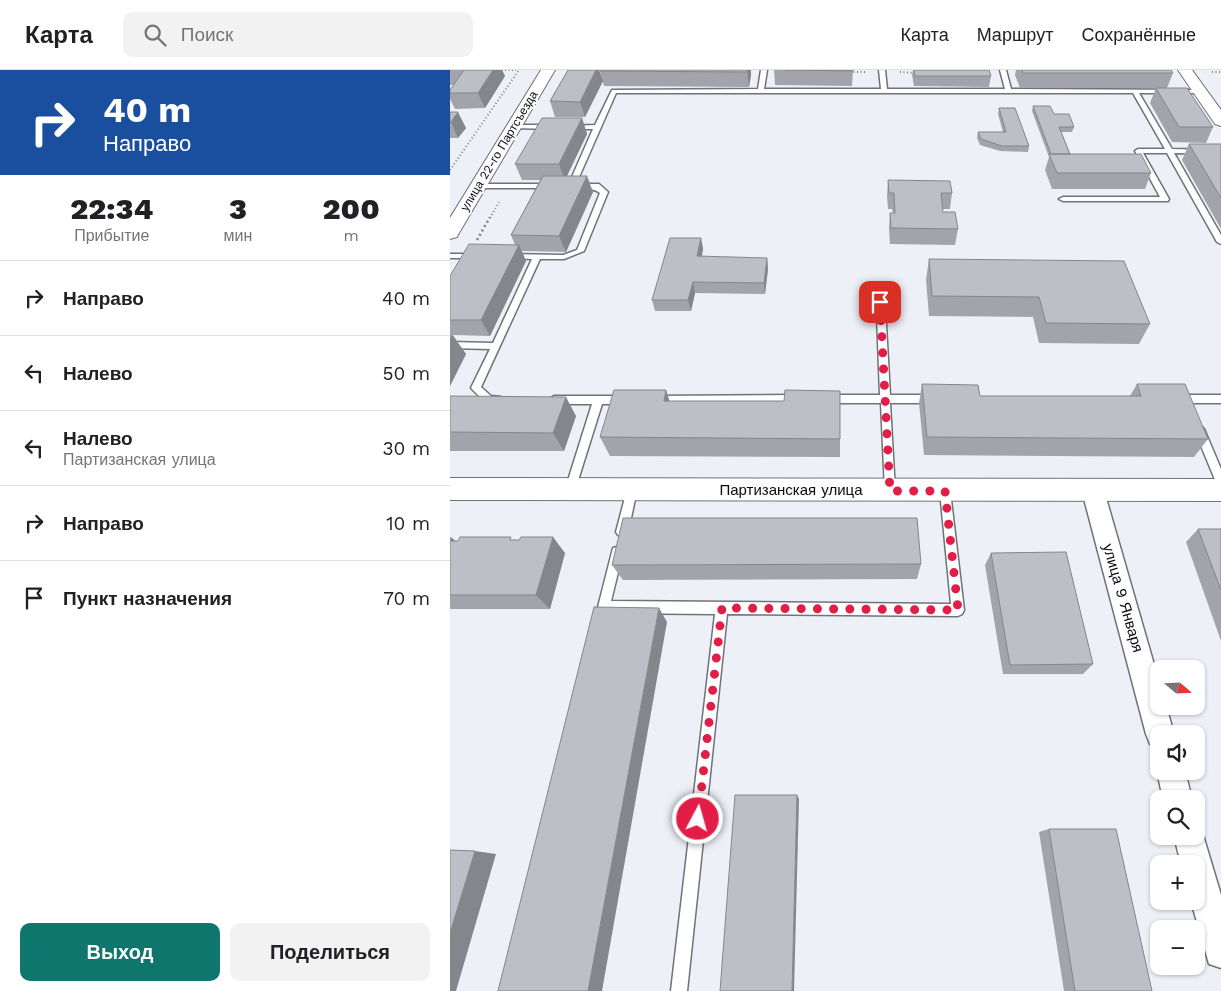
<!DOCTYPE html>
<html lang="ru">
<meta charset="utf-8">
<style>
:root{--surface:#fff;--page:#f2f2f2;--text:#202124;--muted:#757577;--line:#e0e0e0;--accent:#0f766e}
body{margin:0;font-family:"Work Sans",sans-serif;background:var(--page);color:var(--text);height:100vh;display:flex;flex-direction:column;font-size:19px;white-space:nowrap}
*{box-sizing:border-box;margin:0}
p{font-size:16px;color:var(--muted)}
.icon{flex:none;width:28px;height:28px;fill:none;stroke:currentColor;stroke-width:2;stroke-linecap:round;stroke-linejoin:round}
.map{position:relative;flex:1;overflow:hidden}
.sheet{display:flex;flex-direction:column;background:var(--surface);width:450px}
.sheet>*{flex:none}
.top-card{background:#1a4fa0;color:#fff;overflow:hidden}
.needle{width:32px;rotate:109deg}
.controls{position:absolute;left:700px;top:590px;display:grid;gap:10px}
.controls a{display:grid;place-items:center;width:55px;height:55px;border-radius:10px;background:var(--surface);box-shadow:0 1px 4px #0004;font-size:25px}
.pin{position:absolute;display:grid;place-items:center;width:42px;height:42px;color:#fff;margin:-21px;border-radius:10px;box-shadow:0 2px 8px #0006}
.me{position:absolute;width:55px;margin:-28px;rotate:6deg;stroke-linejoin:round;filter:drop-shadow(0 0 4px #0008)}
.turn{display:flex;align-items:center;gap:18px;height:105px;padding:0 20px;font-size:22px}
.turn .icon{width:65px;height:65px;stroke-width:2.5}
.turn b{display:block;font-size:35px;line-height:42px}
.eta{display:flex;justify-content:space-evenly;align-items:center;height:85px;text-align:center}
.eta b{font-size:30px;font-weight:800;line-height:35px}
.action{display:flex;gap:10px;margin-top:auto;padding:10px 20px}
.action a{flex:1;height:58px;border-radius:10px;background:var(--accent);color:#fff;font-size:20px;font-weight:800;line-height:58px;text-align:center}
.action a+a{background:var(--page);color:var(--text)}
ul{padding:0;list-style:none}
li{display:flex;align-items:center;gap:15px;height:75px;padding:0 20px;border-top:1px solid var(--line)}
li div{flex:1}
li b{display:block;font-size:19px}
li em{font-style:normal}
header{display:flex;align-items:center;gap:30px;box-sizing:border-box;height:70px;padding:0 25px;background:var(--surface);border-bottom:1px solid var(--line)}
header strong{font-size:24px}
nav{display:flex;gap:28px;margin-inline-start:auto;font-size:18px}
.search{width:350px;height:45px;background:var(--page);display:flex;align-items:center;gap:12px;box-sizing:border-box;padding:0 18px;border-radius:10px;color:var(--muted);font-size:19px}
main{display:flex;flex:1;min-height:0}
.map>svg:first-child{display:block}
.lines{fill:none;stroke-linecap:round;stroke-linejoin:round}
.lane-casing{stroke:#707279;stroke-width:3}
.street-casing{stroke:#707279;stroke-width:3}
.secondary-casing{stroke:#707279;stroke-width:2}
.path-far1{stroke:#808187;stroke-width:2;stroke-dasharray:1 2.5;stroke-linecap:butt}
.path{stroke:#808187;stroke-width:2.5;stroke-dasharray:2 3;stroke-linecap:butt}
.lane{fill:#fff;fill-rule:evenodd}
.street{fill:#fff;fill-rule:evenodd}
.secondary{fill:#fff;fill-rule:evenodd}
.wall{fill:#a3a4ab}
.shaded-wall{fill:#84868b}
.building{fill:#bdbfc7;stroke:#84868b}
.route{stroke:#e11d48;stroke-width:9;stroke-dasharray:0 16.2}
.labels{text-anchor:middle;stroke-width:4;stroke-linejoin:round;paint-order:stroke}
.far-street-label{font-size:12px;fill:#0b0b0e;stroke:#fdfdff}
.street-label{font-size:15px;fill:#0b0b0e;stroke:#fdfdff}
</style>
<header>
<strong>Карта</strong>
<div class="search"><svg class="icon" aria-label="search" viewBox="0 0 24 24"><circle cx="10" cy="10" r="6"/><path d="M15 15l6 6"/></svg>Поиск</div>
<nav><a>Карта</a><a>Маршрут</a><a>Сохранённые</a></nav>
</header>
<main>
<section class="sheet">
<div class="top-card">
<div class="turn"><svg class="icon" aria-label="right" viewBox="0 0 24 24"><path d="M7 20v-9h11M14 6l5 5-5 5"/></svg><div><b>40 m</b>Направо</div></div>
</div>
<div class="eta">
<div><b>22:34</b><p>Прибытие</p></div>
<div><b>3</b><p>мин</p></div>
<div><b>200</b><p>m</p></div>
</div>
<ul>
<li><svg class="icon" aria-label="right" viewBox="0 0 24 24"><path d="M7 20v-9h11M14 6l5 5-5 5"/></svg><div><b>Направо</b></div><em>40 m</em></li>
<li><svg class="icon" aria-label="left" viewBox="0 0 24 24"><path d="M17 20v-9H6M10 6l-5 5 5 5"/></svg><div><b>Налево</b></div><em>50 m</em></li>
<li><svg class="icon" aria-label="left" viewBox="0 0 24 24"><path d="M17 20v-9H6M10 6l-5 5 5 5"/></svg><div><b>Налево</b><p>Партизанская улица</p></div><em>30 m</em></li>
<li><svg class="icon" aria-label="right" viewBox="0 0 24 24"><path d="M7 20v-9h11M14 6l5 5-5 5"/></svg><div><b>Направо</b></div><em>10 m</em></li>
<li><svg class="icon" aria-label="arrive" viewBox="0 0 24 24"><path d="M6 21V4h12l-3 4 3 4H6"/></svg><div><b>Пункт назначения</b></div><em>70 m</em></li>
</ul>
<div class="action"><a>Выход</a><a>Поделиться</a></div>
</section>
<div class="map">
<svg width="771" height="921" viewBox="0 0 771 921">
<rect width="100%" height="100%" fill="#eef0f8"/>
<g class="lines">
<defs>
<path id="lane" d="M311 0H317L314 19H431L429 0H435L437 19H555L550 0H556L561 19 752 20 753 21 750 23H689L722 79 771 80V84L724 83 771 165V174L767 172 717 83H693L719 129 718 131H613L609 129 613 127H710L685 81 688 79H715L683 23H166L126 114H149L158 122 134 181 114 189H90L31 317 41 326 51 327 53 330 48 334 36 333 21 318 40 279 0 278V272L43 273 82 189 59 188H56V184L113 185 127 180 150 123C140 115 128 122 118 116L143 59H119L117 58V56L145 55 162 20 308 19Z
M65 55H100L103 57 100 59 63 58V56Z
M25 114H102L106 116 102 118H25Z
M0 184H26L30 186 26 188H0Z
M430 216 434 219 440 325H483L488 329 483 333H440L445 421 444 424H436L435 421 431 333H376L371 329 376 325H430L426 219Z
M348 325 353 329 348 333 204 334 199 330 204 326Z
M726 325H771V333H726L721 329Z
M104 326H175L180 330 175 334H152L125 420 120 424 115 420 142 334H104L99 330Z
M749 355 754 359 771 399V416L766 412 744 359Z
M182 416 187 420 178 462 176 465H168L166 462 177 420Z
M495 417 499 418 500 421 514 540 512 544 508 546 277 544 237 921H221L265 544 154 543 150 541 148 537 163 478 167 477 171 478 173 482 161 531 501 534 490 421 491 418Z"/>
<path id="street" d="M643 412 651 415 654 421 709 612V636H716L724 664H709V677L700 674 696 664 632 421 635 415Z
M709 696V701H735L742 729H713L707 701Z
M746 754 750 755 771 825V898L759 894 741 831H746V794H731L724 766H746Z"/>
<path id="secondary" d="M91 0H105L9 163 7 167 0 169V148Z
M728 0H742L771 40V56L765 54Z
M0 408 771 409V431L0 430Z"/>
</defs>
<use href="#lane" class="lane-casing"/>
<use href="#street" class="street-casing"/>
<use href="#secondary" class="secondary-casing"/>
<path class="path-far1" d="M48 0H66
M400 2H416
M450 2 466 3
M762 2H771
M0 100 69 0
M40 148 49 132"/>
<path class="path" d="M27 170 40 147"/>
<use href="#lane" class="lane"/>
<use href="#street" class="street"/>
<use href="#secondary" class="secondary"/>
</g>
<path class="wall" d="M0 0H52L55 6 35 38 5 39 0 29V20L4 15H0Z
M118 0H149L153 11 135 47H105L100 31Z
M150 0H301V5L299 17 154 16 150 1Z
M324 0H403L402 16 325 15Z
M463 0H539L541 6 539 17 464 16 462 5Z
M566 0H721L723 3 717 18 763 57 756 73 722 72 700 33 706 18H570L565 5Z
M583 36 604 44 624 57 622 62H611L620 84 701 103 695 119H602L595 100 599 87 582 41Z
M549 38 579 76 578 82 550 81 530 75 527 68 528 62H553L548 44Z
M0 42 16 58 8 68H0Z
M132 48 137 64 117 106 143 122 116 182 72 181 76 191 40 266 3 265 16 284 0 316V206L65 175 61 165 90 110H72L65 94Z
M739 74H771V159L732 90Z
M438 110 502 123 500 139H493V142L508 159 505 175 440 174 439 159 440 143H443L442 139H438L437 126Z
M251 168 253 179 252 187 317 188 318 199 315 224 245 223 241 241H205L202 230Z
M479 189 700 254 689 274 589 273 583 247 479 246 476 210Z
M472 314 530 326H680L687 314 758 369 744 387 474 385 469 333Z
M216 320 219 331H334L390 321V387L160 386 150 367Z
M0 326 126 346 114 381H0Z
M748 459H771V571L736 472Z
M0 467 5 471 64 470 115 483 100 539H0Z
M541 483 643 594 633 604H553L535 495Z
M471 494 467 509 173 510 162 495Z
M599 759 702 921H614L589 762Z"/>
<path class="shaded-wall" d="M43 0H52L55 6 35 38 28 23Z
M146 0H149L153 11 135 47 130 32Z
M297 0H301V5L299 17Z
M8 42 16 58 8 68 1 52Z
M132 48 137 64 115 110 109 94Z
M137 106 143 122 116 182 109 166Z
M251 168 253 179 249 198 247 186Z
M69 175 76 191 40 266 31 250Z
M317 188 318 199 315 224 314 213Z
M243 212 245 223 241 241 238 230Z
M2 265 16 284 0 316V269Z
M216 320 222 339 214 331Z
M116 327 126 346 114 381 103 363Z
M1 467 17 482 0 472Z
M103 467 115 483 100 539 86 525Z
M209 538 217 552 152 921H138Z
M347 725 349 729 344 921H342Z
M25 781 46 784 6 921H0V863Z"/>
<path class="building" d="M14 0H43L28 23H0V20Z
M118 0H146L130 32 100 31Z
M150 0H297V2L150 1Z
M335 0H403V1Z
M464 0H539L541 6H465Z
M572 0H721L723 3H573Z
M706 18H737L763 57H729Z
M583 36H600L604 44H619L624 57H609L620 84H601Z
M549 38H565L579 76H552L531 69 528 62H556Z
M0 42H8L1 52H0Z
M92 48H132L109 94H65Z
M739 74H771V128Z
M599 84H691L701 103H607Z
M93 106H137L109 166 61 165Z
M438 110 500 111 502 123H491L493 142H505L508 159 441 158 440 143H445L444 123H439Z
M220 168H251L247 186 317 188 314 213 243 212 238 230H202Z
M19 174 69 175 31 250H0V206Z
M479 189 674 191 700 254 596 253 589 227 482 226Z
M472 314 528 315 530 326H691L687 314H735L758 369 477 367Z
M164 320H216L214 331H334L335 320 390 321V369L150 367Z
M0 326 116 327 103 363 0 362Z
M173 448H467L471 494 162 495Z
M748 459H771V520Z
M10 467H61L60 470H69L71 467H103L86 525H0V471H8Z
M616 482 643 594 560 595 541 483Z
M144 537 209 538 138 921H48Z
M285 725H347L342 921H270Z
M599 759H666L702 921H625Z
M0 780 25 781 0 863Z"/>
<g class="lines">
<path class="route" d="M248 749 272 538 508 540 495 421H440L430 232"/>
</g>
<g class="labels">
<g class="far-street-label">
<text transform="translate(49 81) rotate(-59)" y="4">улица 22-го Партсъезда</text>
</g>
<g class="street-label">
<text x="341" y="425">Партизанская улица</text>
<text transform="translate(673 528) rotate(74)" y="5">улица 9 Января</text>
</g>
</g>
</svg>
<div class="controls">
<a><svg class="needle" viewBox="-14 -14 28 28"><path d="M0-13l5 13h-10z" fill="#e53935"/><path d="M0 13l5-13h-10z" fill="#757577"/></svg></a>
<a><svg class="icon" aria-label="sound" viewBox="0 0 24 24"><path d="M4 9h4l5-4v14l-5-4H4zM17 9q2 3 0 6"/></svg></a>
<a><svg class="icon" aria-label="search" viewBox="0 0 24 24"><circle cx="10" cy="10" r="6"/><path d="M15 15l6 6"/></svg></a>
<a>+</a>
<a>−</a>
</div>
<div class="pin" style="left:430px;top:232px;background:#d93025"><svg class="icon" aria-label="arrive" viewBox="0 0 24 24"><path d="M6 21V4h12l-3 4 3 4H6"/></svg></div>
<svg class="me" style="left:248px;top:749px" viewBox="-20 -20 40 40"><circle r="17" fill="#e11d48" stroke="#fff" stroke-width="3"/><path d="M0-11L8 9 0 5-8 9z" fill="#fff"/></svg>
</div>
</main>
